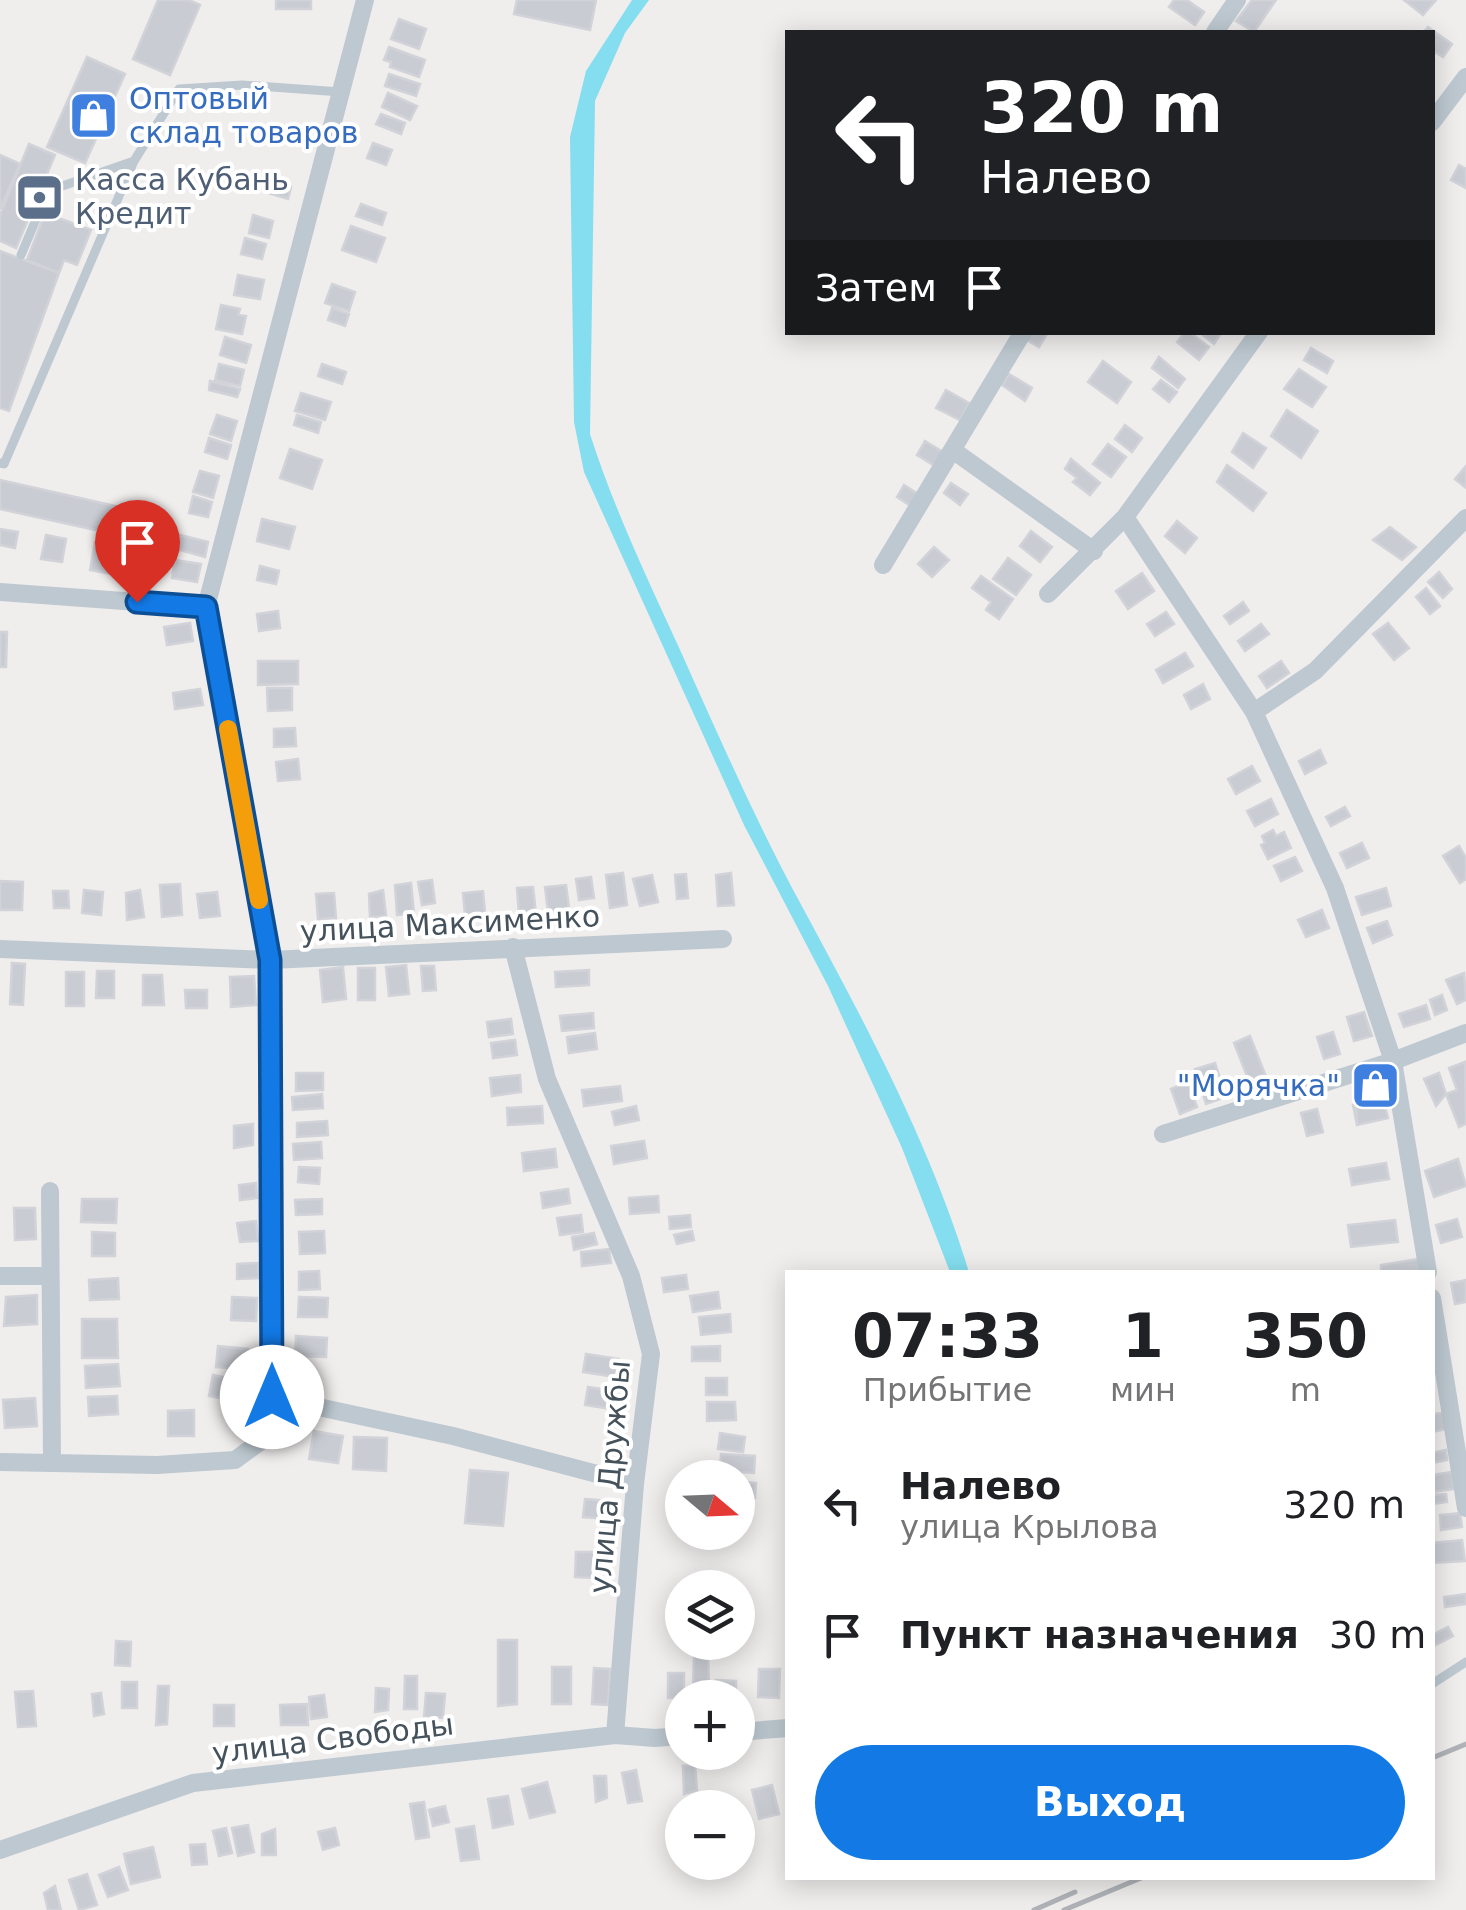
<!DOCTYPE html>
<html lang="ru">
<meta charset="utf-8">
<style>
:root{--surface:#fff;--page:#f2f2f2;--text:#202124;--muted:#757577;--accent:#1279e5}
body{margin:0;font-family:"DejaVu Sans",sans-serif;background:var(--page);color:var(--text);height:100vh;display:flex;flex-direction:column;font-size:38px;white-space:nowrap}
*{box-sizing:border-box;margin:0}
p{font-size:32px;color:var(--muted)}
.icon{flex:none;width:55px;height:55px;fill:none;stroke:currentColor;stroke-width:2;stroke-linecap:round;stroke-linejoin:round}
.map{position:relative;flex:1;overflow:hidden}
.sheet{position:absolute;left:785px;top:1270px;width:650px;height:610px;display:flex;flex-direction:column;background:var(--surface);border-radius:0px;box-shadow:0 5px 25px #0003}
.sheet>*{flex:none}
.top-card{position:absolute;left:785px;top:30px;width:650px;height:305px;border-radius:0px;box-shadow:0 5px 25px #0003;background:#202124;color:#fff;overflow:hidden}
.needle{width:65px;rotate:109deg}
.fabs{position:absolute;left:665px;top:1460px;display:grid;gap:20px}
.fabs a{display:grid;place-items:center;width:90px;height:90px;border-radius:50%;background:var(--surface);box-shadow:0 5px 25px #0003;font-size:50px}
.pin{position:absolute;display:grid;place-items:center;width:85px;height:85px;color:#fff;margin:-102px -42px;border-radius:50% 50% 50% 0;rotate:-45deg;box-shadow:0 0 10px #0007}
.pin .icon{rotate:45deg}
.me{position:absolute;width:110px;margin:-55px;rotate:0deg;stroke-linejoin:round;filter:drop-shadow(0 0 8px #0008)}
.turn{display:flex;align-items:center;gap:35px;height:210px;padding:0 30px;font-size:45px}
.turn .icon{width:130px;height:130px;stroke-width:2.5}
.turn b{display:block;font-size:70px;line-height:85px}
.then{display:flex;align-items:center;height:95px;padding:0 30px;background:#0003;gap:20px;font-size:38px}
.eta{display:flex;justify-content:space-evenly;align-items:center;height:170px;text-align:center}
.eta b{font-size:60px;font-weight:600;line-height:70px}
.primary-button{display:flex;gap:20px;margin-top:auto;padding:20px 30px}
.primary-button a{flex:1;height:115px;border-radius:60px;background:var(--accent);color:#fff;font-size:40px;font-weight:600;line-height:115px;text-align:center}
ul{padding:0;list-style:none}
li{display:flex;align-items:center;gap:30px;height:130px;padding:0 30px}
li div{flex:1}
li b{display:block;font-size:38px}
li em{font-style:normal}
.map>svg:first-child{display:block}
.water{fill:#84deef}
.building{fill:#c9ccd2;stroke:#d1d3d9;stroke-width:2.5}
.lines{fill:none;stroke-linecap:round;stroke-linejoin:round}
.lane{stroke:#bdc8d0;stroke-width:9}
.street{stroke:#bdc8d0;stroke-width:18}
.rail{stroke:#afb3b8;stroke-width:5}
.route-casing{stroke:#0c4f95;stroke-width:25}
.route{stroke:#1279e5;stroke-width:18}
.slow{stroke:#f59e0b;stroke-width:18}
.labels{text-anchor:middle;stroke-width:8;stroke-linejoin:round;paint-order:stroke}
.shop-label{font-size:30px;fill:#366cbe;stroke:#fff;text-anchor:start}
.service-label{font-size:30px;fill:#4e5e75;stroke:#fff;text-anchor:start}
.street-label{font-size:30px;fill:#45525b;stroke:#fff}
</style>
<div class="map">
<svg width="1466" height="1910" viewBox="0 0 1466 1910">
<rect width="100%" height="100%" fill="#f0eded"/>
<path class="water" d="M632 0H649L625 33 595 101 590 434C614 509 648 580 681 652 716 730 751 810 791 886 858 1010 928 1137 969 1272H950L902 1148 828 986 744 825 584 472 574 422 570 137 586 71Z"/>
<path class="building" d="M158 0H189L200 5 170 75 133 59Z
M276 0H311V9H276Z
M517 0H596L590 30 514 14Z
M1174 0H1187L1204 12 1195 25 1169 7Z
M1252 0H1276L1254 32 1236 21Z
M1404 0H1436L1423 15Z
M399 19 426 29 419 49 391 39Z
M1428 27 1452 44 1443 57 1432 50V32H1424Z
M389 47 425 60 419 77 390 67 391 62 384 60Z
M87 57 125 74 85 163 47 147Z
M389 74 420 84 416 96 385 86Z
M388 93 417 106 410 120 382 107Z
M381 114 405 123 401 134 376 124Z
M373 143 392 150 386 165 367 158Z
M29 144 55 155 16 248 0 241V215Z
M0 155 20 164 0 209Z
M1459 165 1466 169V188L1451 180Z
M272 181 291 187 288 199 268 193Z
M361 204 386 213 382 225 356 216Z
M45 213 91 230 77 265 64 260 59 273 27 260Z
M253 215 273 221 269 238 249 233Z
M351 226 385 238 376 262 342 250Z
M245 238 266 244 262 259 241 254Z
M0 251 59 273 9 411 0 408Z
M238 275 264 280 260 299 234 295Z
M332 284 355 292 349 311 325 303Z
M221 305 240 309 238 315 246 316 242 334 216 329Z
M332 308 349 314 345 326 328 320Z
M1022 332H1048L1039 347 1020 336Z
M1185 332H1189L1209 347 1199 360 1177 342Z
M1199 332H1220L1221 333 1214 344Z
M225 337 251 345 246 363 220 355Z
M1311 348 1333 361 1327 373 1304 360Z
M1159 357 1185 379 1178 388 1152 368Z
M1103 361 1131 382 1117 403 1088 382Z
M219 364 244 370 240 386 215 380Z
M322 364 346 372 342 384 318 376Z
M1299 369 1326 387 1312 407 1284 389Z
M1009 374 1032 388 1025 401 1002 385Z
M1161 380 1177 392 1169 402 1153 389Z
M210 381 240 389 237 397 209 390Z
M946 390 969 403 960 420 936 408Z
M301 393 331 402 325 420 295 411Z
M1287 410 1318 431 1301 458 1271 436Z
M217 415 237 421 231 441 210 434Z
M297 415 321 422 318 433 294 425Z
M1125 425 1142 438 1132 452 1115 439Z
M1243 433 1266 448 1253 468 1232 452Z
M209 438 231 445 227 459 205 452Z
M925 441 943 452 935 466 917 455Z
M1108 444 1126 457 1111 477 1093 464Z
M290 449 322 460 312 489 280 478Z
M1071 459 1100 483 1090 495 1073 482 1077 478 1065 469Z
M1227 465 1266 493 1253 511 1217 482Z
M1466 466V488L1455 479Z
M200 471 219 476 213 498 193 492Z
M0 480 124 508 118 535 0 509Z
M951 483 968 494 960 505 944 493Z
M904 485 918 494 911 506 897 497Z
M193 496 212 502 208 517 189 513Z
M262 519 295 527 289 549 257 541Z
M1177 521 1197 538 1185 553 1165 536Z
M1390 527 1416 547 1402 560 1373 540Z
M0 529 18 532 15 548 0 545Z
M1031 531 1052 547 1040 562 1020 546Z
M46 535 66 539 62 562 41 559Z
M180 535 208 542 205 557 176 549Z
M95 542 123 546 118 575 90 570Z
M934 547 949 560 932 577 918 564Z
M1008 558 1031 575 1016 595 993 579Z
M175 560 201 564 197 582 172 578Z
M260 566 279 571 276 584 257 580Z
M1439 572 1452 589 1443 598 1428 582Z
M1142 573 1154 591 1128 609 1116 591Z
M981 576 1013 599 999 619 986 610 991 602 972 588Z
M1426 588 1440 606 1430 614 1416 597Z
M1243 602 1249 611 1230 624 1224 616Z
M278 611 280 628 259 631 257 614Z
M1166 612 1174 624 1155 636 1147 624Z
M190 623 193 641 167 645 164 627Z
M1388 623 1409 648 1394 660 1373 634Z
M1261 624 1269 634 1245 651 1238 641Z
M0 632H7L6 667H0Z
M1185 653 1193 666 1163 683 1156 670Z
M258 661H298V684L258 685Z
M1281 661 1289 673 1267 688 1259 676Z
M1203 684 1210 699 1191 709 1184 695Z
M267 688H292V710L268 711Z
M200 689 203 705 175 709 173 693Z
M295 728 296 746 274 747V729Z
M1320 750 1326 763 1305 774 1299 761Z
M298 759 300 779 278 781 276 762Z
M1252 766 1260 781 1236 794 1228 779Z
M1271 799 1278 814 1255 826 1247 811Z
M1345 807 1350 816 1331 826 1326 817Z
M1273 830 1276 836 1284 832 1291 848 1268 859 1261 845 1265 843 1262 836Z
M1362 843 1369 858 1347 868 1340 853Z
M1459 846 1466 858V879L1460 883 1443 856Z
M1295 857 1302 871 1281 881 1274 866Z
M623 873 627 905 610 908 606 875Z
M731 873 734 905 718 906 716 875Z
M686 874 688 898 677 899 675 875Z
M652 875 658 902 640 906 633 879Z
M591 877 594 898 579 900 576 879Z
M432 880 435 903 422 905 418 882Z
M0 881 23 882 22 910H0Z
M411 883 414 913 397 915 395 885Z
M180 884 182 915 162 917 160 885Z
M566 885 569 908 548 911 545 887Z
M533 887 536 914 519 915 517 888Z
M1386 888 1391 906 1362 915 1356 897Z
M84 890 103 892 101 915 82 913Z
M140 890 144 917 127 920 126 893Z
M383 890 386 916 370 917 369 894Z
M53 891H68L69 908H54Z
M483 891 485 913 465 915 463 893Z
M217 892 220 916 200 918 197 894Z
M334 893 336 918 318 919 316 894Z
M1322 910 1329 928 1306 937 1298 920Z
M1387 921 1392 935 1373 943 1367 928Z
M12 963 25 964 23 1005 10 1004Z
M406 965 409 994 389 996 386 967Z
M421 966H434L436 990 423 991Z
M343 967 346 999 323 1002 320 970Z
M358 968H375V1000H358Z
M589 970V985L556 987 555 972Z
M97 971H114V998H96Z
M66 972H84V1006H66Z
M1464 973 1466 1000 1457 1004 1446 980Z
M143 975H162L164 1005H143Z
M254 976 256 1005 231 1007 230 977Z
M185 990H207V1008H186Z
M1442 995 1447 1010 1435 1015 1430 1000Z
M1426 1005 1430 1019 1404 1027 1399 1014Z
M1364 1012 1372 1036 1354 1041 1347 1017Z
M593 1013 594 1028 562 1031 560 1016Z
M511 1019 513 1034 489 1037 487 1022Z
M1333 1032 1340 1054 1324 1059 1317 1037Z
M595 1033 597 1049 569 1053 567 1037Z
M1250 1036 1265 1074 1249 1081 1234 1043Z
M515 1040 517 1055 493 1058 491 1043Z
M1465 1062 1466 1124 1459 1127 1446 1094 1457 1090 1449 1068Z
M1215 1063 1226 1097 1206 1104 1195 1069Z
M296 1073H323V1090L296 1091Z
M1439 1073 1446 1094 1436 1106 1424 1079Z
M520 1075 521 1092 492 1096 490 1078Z
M1381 1078 1384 1091 1370 1094 1367 1081Z
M1381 1078 1384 1091 1370 1094 1367 1081Z
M1188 1082 1197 1107 1180 1114 1171 1089Z
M620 1086 622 1101 584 1106 582 1090Z
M322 1094 323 1108 293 1110 292 1097Z
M1383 1098 1388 1118 1357 1125 1353 1105Z
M1383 1098 1388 1118 1357 1125 1356 1105Z
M542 1106 543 1123 508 1125 507 1108Z
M636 1106 639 1120 615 1125 612 1112Z
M1317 1109 1323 1132 1307 1136 1301 1113Z
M327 1121 328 1135 297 1137V1123Z
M253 1124V1145L234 1148V1126Z
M644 1141 647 1158 614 1164 611 1146Z
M321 1142 322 1158 294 1160 293 1144Z
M555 1149 557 1167 524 1171 522 1153Z
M1458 1159 1466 1186 1434 1197 1425 1171Z
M1386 1163 1389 1179 1352 1185 1349 1169Z
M299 1167 320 1168 319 1184 298 1182Z
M256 1183 257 1198 240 1200 239 1185Z
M568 1189 570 1203 543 1208 541 1193Z
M658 1196 659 1212 630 1214 629 1198Z
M82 1199H117L116 1223 81 1222Z
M322 1199V1214L296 1215 295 1200Z
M14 1208H35L36 1239 15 1240Z
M581 1215 583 1232 560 1235 557 1218Z
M690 1215 691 1227 670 1229 669 1217Z
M1457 1219 1462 1237 1441 1243 1436 1225Z
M1395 1220 1398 1242 1351 1247 1348 1225Z
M256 1221 258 1241 240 1242 237 1223Z
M324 1231 325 1253 300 1254 299 1232Z
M692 1231 694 1240 677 1244 674 1235Z
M92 1232 115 1233V1256H92Z
M594 1233 597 1244 574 1250 572 1237Z
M609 1249 611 1263 582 1266 581 1252Z
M1419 1259V1272H1381V1265Z
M258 1263 259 1278 237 1279V1264Z
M319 1271 320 1289 299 1290V1272Z
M686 1275 688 1289 664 1292 662 1278Z
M118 1278 119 1299 90 1300 89 1280Z
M1466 1280V1302L1455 1304 1451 1283Z
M718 1292 720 1308 693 1312 690 1296Z
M37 1295V1324L4 1326 6 1297Z
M232 1297 257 1298 256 1321 231 1320Z
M299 1297 328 1298 327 1317H298Z
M730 1314 731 1332 701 1335 699 1317Z
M82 1319H117L118 1358H82Z
M296 1336 327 1338 326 1357 295 1356Z
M218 1346 248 1349 247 1369 216 1367Z
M720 1346V1361H692V1347Z
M586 1354 619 1359 616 1377 583 1372Z
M118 1364 120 1386 86 1388 85 1366Z
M213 1375 247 1382 243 1402 209 1396Z
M706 1378H727V1395H706Z
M588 1387 615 1391 612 1409 585 1405Z
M117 1396 118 1414 89 1416 88 1397Z
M35 1398 37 1426 5 1428 3 1400Z
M707 1402H735L736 1420 707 1421Z
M194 1410V1436H168V1411Z
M1443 1413 1446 1429 1432 1432V1414Z
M314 1431 343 1436 338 1463 309 1459Z
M720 1433 745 1437 743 1452 718 1449Z
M354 1437 387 1438 386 1471 353 1469Z
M1446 1450 1447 1460 1432 1463V1453Z
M721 1454 755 1456 754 1473 720 1471Z
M470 1470 508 1473 503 1526 465 1523Z
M1452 1472 1454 1489 1432 1492V1475Z
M738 1481 756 1483 755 1498 738 1497Z
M1446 1494 1447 1502 1432 1504V1495Z
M585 1499 609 1501 608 1519 583 1517Z
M1460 1513 1462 1527 1441 1530 1440 1515Z
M1462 1540 1465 1561 1432 1563V1543Z
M576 1552H596L595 1578 575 1577Z
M1466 1594V1604L1445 1607 1444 1597Z
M1448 1627 1453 1636 1432 1647V1635Z
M498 1640H517V1704L498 1706Z
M116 1641 131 1642 130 1666 115 1665Z
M694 1656H708L709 1688 693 1691Z
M552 1667H571V1704H552Z
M594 1668 610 1669 608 1705 592 1704Z
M759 1669H780L779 1698 758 1697Z
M668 1673H684V1698H668Z
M405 1676H417V1709H404Z
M716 1680 736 1681V1698H715Z
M122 1682H137V1708H122Z
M158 1686H169L167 1724 156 1725Z
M376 1688 389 1689 388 1710 375 1712Z
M33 1691 36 1726 18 1727 15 1692Z
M101 1693 104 1714 94 1716 92 1694Z
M426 1693 445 1694 443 1718 424 1717Z
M324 1695 327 1717 311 1719 309 1697Z
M307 1704 308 1725H281L280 1705Z
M214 1705H234V1726H214Z
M695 1765 697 1790 684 1794 683 1766Z
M636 1770 642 1801 628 1803 622 1773Z
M594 1776H606L607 1798 596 1802Z
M547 1782 555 1812 530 1818 522 1789Z
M772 1785 779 1814 759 1819 752 1790Z
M508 1796 513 1824 493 1828 488 1799Z
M424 1802 429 1837 416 1839 410 1804Z
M445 1806 449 1822 433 1826 429 1810Z
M248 1825 254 1852 238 1856 232 1828Z
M474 1826 479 1859 461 1861 456 1829Z
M226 1828 232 1853 219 1856 213 1831Z
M335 1828 339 1845 323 1850 318 1832Z
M275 1829 276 1855H262V1834Z
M205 1844 207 1864 192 1865 190 1845Z
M153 1847 160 1877 131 1884 124 1854Z
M119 1867 128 1890 108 1897 99 1875Z
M87 1874 97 1905 79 1910 69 1880Z
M55 1886 61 1910H48L44 1893Z"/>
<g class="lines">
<path class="lane" d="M21 255 48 191 134 161
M0 463 4 464 134 161 179 89 242 85 341 92
M1432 1684 1466 1662"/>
<path class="street" d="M1215 32 1237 0
M1432 122 1466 77
M954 451 1094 551
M1125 517 1254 712 1335 888 1393 1061 1428 1272
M883 565 1023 332
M0 592 206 607
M1048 594 1125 517 1259 332
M1254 712 1315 671 1466 518
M513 947 547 1079 631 1276 651 1354 635 1484 615 1735
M0 949 270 960 723 939
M1163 1134 1393 1061 1466 1033
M50 1191 52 1463
M0 1276H49
M1432 1298 1466 1508
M272 1397 453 1436 635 1484
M0 1462 157 1465 235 1460 261 1441 272 1397 270 960 206 607 365 0
M738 1732 788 1728
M0 1850 193 1783 615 1735 655 1738 682 1736"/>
<path class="rail" d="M1432 1758 1466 1744
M1034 1910 1075 1892
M1064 1910 1141 1878"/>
</g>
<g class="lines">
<defs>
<path id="route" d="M137 602 206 607 270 960 272 1397"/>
</defs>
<use href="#route" class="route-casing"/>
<use href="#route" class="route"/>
<path class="slow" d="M228 729 259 900"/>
</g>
<defs>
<symbol id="shop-square" viewBox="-11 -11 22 22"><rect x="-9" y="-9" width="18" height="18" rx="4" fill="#3f7fe0" stroke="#fff"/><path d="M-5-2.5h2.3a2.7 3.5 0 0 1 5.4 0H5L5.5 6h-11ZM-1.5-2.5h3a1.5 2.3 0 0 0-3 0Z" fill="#fff"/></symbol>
<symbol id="bank-square" viewBox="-11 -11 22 22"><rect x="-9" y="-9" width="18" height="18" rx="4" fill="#5c6f8a" stroke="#fff"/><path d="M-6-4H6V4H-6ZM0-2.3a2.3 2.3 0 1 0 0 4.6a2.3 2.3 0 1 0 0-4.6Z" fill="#fff"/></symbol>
</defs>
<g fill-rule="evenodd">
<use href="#shop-square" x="66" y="88" width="55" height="55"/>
<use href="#bank-square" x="12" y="170" width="55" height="55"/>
<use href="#shop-square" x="1348" y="1058" width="55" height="55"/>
</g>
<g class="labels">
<g class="shop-label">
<text x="129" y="109">Оптовый<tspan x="129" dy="34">склад товаров</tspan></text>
<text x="1340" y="1096" text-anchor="end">"Морячка"</text>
</g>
<g class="service-label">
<text x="75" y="190">Касса Кубань<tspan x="75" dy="34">Кредит</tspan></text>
</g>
<g class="street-label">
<text transform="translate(450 924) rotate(-3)" y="10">улица Максименко</text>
<text transform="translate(610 1477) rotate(-85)" y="10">улица Дружбы</text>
<text transform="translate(333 1739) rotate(-7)" y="10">улица Свободы</text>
</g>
</g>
</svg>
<div class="fabs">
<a><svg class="needle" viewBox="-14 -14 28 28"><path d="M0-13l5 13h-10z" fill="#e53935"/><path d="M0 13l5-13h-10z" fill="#757577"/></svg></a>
<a><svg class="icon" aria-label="layers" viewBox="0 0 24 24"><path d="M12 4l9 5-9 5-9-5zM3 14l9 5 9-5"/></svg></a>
<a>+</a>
<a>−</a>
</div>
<div class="pin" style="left:137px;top:602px;background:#d93025"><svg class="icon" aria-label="arrive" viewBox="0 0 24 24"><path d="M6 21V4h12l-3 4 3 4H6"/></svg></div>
<svg class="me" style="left:272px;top:1397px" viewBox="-20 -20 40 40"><circle r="19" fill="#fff"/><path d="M0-13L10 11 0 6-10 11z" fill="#1279e5"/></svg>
<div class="top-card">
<div class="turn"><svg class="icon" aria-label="left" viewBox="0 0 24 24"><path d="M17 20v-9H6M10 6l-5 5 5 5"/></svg><div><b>320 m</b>Налево</div></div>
<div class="then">Затем<svg class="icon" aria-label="arrive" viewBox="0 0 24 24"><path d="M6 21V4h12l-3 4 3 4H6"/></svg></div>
</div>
<section class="sheet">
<div class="eta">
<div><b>07:33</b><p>Прибытие</p></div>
<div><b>1</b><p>мин</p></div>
<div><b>350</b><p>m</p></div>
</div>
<ul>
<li><svg class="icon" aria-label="left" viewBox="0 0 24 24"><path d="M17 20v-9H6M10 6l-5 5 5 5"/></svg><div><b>Налево</b><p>улица Крылова</p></div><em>320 m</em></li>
<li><svg class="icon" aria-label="arrive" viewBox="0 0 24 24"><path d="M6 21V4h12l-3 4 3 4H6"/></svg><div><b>Пункт назначения</b></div><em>30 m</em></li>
</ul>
<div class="primary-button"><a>Выход</a></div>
</section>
</div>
